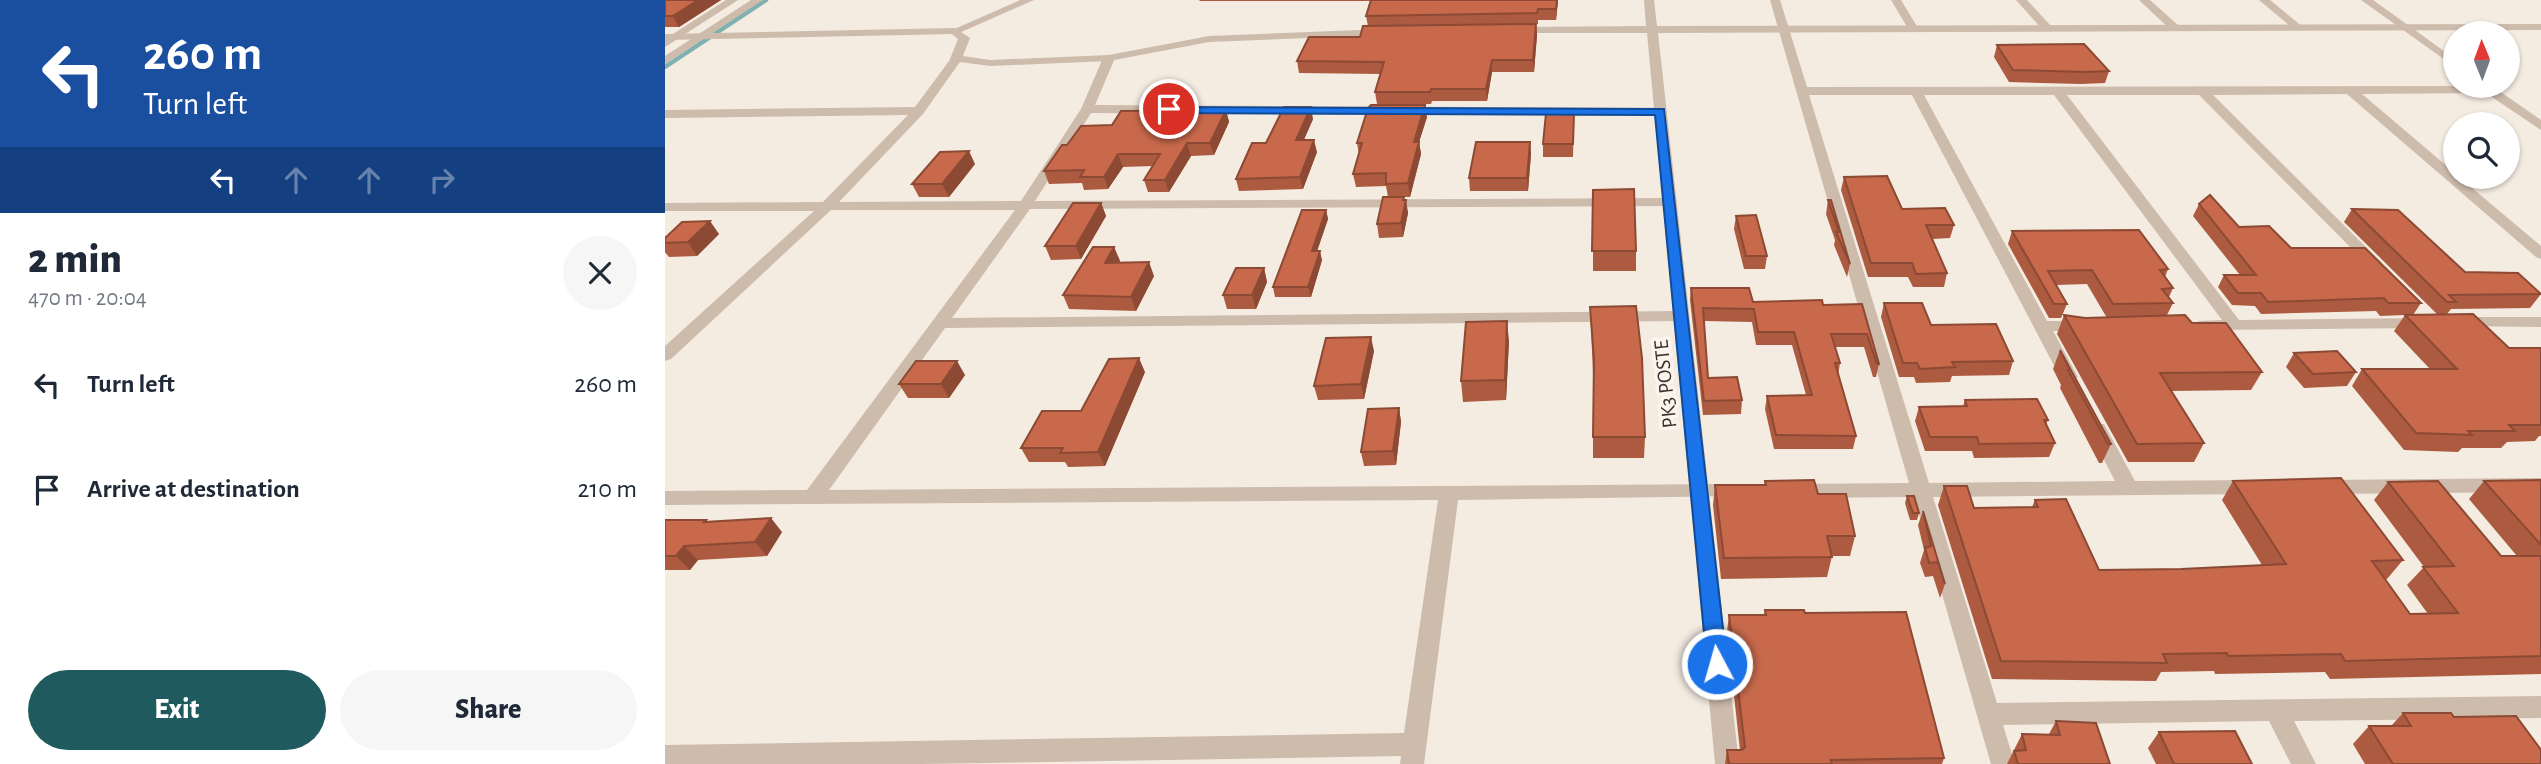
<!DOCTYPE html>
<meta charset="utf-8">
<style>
:root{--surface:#fff;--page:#f6f6f7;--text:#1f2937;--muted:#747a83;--accent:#1f5a5e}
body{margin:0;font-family:"Alegreya Sans",sans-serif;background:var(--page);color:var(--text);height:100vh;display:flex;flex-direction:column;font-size:26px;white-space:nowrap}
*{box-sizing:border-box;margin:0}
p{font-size:23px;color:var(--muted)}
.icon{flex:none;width:38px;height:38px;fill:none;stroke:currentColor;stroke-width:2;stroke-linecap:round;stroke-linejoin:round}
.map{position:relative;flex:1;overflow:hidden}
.panel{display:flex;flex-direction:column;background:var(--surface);width:665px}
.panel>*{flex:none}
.banner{background:#1a4fa0;color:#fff;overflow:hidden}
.needle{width:46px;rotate:359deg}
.tools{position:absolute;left:1778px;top:21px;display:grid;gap:14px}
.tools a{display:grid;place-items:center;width:77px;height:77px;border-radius:50%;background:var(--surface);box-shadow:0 2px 5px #0004;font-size:35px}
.pin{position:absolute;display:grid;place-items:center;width:60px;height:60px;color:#fff;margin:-30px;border:4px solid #fff;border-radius:50%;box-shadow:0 2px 7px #0007}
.me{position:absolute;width:77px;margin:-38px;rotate:354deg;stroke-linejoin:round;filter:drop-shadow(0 0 5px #0008)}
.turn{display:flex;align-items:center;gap:24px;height:147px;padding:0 28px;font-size:32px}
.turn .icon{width:91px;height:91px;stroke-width:2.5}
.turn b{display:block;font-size:49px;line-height:60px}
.lanes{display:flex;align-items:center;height:66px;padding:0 28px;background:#0003;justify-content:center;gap:35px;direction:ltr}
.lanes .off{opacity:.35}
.round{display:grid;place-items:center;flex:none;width:74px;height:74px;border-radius:37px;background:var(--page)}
.head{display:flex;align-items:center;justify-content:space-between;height:119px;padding:0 28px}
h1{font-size:42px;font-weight:800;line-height:52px}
.action{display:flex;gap:14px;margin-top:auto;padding:14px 28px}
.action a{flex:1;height:80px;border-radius:42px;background:var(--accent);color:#fff;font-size:28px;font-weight:800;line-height:80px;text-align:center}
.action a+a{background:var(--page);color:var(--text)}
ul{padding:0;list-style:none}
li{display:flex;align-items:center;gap:21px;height:105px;padding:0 28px}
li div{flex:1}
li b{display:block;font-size:26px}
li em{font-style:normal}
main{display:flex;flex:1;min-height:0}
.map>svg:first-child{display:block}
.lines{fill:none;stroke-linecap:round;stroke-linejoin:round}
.stream{stroke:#7fb0b2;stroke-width:4.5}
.minor{fill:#cdbbac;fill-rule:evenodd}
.tertiary{fill:#cdbbac;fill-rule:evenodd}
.wall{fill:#ac5a40}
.shaded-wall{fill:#8c4a34}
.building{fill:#c8694b;stroke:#8c4a34;stroke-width:2}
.route{fill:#1a73e8;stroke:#114b97;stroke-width:2}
.labels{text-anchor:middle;stroke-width:7;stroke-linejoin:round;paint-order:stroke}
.street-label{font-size:21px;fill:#3b302b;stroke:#fbf5ee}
</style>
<main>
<section class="panel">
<div class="banner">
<div class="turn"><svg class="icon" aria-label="left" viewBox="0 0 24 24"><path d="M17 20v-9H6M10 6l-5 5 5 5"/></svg><div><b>260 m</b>Turn left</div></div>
<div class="lanes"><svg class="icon" aria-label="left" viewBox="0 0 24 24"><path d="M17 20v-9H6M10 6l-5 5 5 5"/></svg><svg class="icon off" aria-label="ahead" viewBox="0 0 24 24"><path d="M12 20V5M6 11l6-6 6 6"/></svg><svg class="icon off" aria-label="ahead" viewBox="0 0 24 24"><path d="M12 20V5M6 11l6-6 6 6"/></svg><svg class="icon off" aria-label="right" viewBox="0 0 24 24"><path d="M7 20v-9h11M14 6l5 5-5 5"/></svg></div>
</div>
<div class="head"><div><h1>2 min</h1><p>470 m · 20:04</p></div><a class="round"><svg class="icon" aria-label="close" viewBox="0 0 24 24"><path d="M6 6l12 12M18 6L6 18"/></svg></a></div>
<ul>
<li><svg class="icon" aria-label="left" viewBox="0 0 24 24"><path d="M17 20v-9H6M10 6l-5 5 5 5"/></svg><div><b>Turn left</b></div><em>260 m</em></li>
<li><svg class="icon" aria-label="arrive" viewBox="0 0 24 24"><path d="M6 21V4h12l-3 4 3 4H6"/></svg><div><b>Arrive at destination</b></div><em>210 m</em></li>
</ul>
<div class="action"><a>Exit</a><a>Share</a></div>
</section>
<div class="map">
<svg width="1876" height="764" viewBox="0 0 1876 764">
<rect width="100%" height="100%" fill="#f4ebe1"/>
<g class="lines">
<path class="stream" d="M0 67 101 0"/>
<path class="minor" d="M61 0H73L0 47V39Z
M86 0H98L0 64V56Z
M355 0H369L294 33 285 31Z
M1105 0H1115L1142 87 1827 86 1876 120V130L1821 93 1697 94 1790 173V177H1794L1876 246V259L1871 257 1682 94 1548 95 1714 260 1717 263 1709 268 1704 266 1534 95H1402L1574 320 1757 318 1765 323 1757 328 1540 330 1534 329 1532 325 1534 321 1557 320 1389 95H1259L1382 321H1418L1426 326 1418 331H1388L1413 377 1404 383 1395 377 1247 95H1144L1264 483 1450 481 1423 429 1425 424H1439L1470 481 1589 480 1596 482 1599 487 1596 492 1589 494 1268 497 1332 703 1876 696V718L1629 721 1651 764H1626L1604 721 1338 725 1350 764H1326L1249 497 1131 498 1124 496 1121 491 1124 486 1131 484 1244 483Z
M1226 0H1236L1253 28 1252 30H1244Z
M1351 0H1362L1386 26V30H1378Z
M1474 0H1485L1514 26V30H1506Z
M1594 0H1605L1639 28 1630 30Z
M1696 0H1708L1790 59V67Z
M444 55 450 58 430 105 995 108 1001 112 995 116 426 113 370 201 1004 198 1011 202 1004 206 365 209 287 318 1016 311 1024 316 1016 321 280 328 164 490 1071 484 1078 486 1081 491 1078 496 793 500 759 764H735L736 756 258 764H0V745L739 733 773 500 0 505V491L142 490 350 210H166L6 359 0 361V346L149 211H0V203L158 202 243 115 0 118V110L250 107 287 57H295L297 59 258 114 174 202 356 201 416 109 438 58Z
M1796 317H1876V327L1790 326 1788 322 1790 318Z
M1876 478V492L1659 494 1652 492 1649 487 1652 482 1659 480Z"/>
<path class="tertiary" d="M979 0H989L992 26 1876 24V30L993 33 1074 764H1050L982 33H851L846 30 851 27 981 26Z
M290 28 305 38 298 56 325 60 444 55 544 36 721 29 726 32 721 35 544 42 444 61 325 66 287 61 285 59 293 39 287 34 0 40V34Z"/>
</g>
<path class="wall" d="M0 0H56L14 27H0Z
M534 0H893L891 20H873V24H871L872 35 869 72H827L822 101H767L766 104H712L710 92 716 74 634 73 632 61 695 37 703 26 701 16 705 1H535Z
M1332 45 1444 71 1440 83 1416 84 1344 82 1329 57Z
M561 110 564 122 549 155 526 156 504 192H483L479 180 488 166 458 167 443 189 419 190 417 183 384 184 379 171 402 145 447 125Z
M909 113 908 157H878V144Z
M762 117 754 142 756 154 745 197H723L721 186 691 187 688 174 694 155 692 143Z
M648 119 639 140 652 152 638 189 574 191 571 179 601 143Z
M865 142 866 154 863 191H805L804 178Z
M310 164 284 197H254L247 184Z
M1179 177 1237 209 1289 225 1285 238 1267 239 1282 273 1279 287H1248L1243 277H1203L1176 190Z
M928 190 971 251V271H928Z
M740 200 743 213 738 237 714 238 712 224Z
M1163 200 1185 264 1182 277 1169 245 1170 240 1161 214Z
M436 203 441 216 416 259 386 260 380 246Z
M1534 204 1574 227 1756 303 1748 315 1772 314 1679 222 1687 209 1800 272 1876 294 1865 308 1786 309 1782 314 1844 348H1876V436H1874L1870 441 1842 442 1836 448H1797L1793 452 1739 450 1687 386 1697 369H1765L1729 331 1740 315 1715 316 1711 311 1596 314 1590 306 1567 305 1553 287 1559 275H1575L1528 216Z
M661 210 663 219 652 251 657 260 646 297H610L608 287Z
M1071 216 1102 256 1100 269H1079L1069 229Z
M1347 231 1503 269 1500 277 1508 288 1504 297 1508 303 1502 315 1527 323 1597 372 1586 390 1506 391 1539 443 1529 462H1463L1392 334 1399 315 1420 318H1442L1422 284 1391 285 1402 304 1396 318H1384L1343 244Z
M54 234 32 256 4 257 0 252V238Z
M449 247 455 261 453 262 489 276 471 311 404 309 398 295Z
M599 268 602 282 591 309H562L558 295Z
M1026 288 1088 302 1158 305 1197 304 1214 364 1211 377H1208L1199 347H1170L1175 363 1173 375 1191 436 1188 449H1109L1100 409 1102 396 1141 395 1127 345H1091L1087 322 1039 321 1043 378 1077 400 1076 414 1038 415 1025 300Z
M1219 303 1348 361 1344 375 1287 376 1285 382 1251 383 1249 377H1234L1216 317Z
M925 307 980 437 979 458H928V373Z
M844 341 841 400 798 402 796 381Z
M1395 350 1446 444 1437 463H1434L1395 388 1396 385 1388 369Z
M709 351 699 399 653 400 649 386Z
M1629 353 1691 372 1682 386 1639 388 1621 367Z
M480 372 440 466 403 467 400 462H364L356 448Z
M300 375 284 398H243L234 384Z
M1300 400 1383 420 1381 425 1390 443 1384 457 1309 458 1307 451H1260L1250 421 1254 407 1298 406Z
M734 408 736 422 731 465 699 466 696 452Z
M1876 480V674L1665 679 1660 672 1550 674 1549 671 1496 672 1491 681 1327 679 1273 505 1279 486 1309 508 1367 507 1370 500 1434 570 1516 569 1597 565 1557 500 1568 481 1738 560 1722 579H1720L1745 614H1763L1742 585 1759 567 1709 500 1723 482 1836 556H1852L1804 499 1819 481Z
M1100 481 1153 494 1190 536 1185 556H1167L1162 577 1056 579 1048 505 1050 485H1099Z
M1242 496 1254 513 1252 520H1245L1240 503Z
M1258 511 1280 584 1275 598 1268 576 1260 577 1255 563 1259 550 1253 525Z
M0 520 42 522 117 532 102 556 33 560 25 570H0Z
M1100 610 1140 613 1279 758 1277 764H1060L1062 750H1075L1062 632 1064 615H1099Z
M1738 713 1789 717 1876 764H1700L1688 744 1704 726H1726Z
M1391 721 1445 764H1342L1357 734H1384Z
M1494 732 1587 764H1491L1483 748Z"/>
<path class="shaded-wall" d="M33 0H56L14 27 8 16Z
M892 0H893L891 20V9Z
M871 24 872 35 869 72 868 60Z
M827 60V72L822 101 821 89Z
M760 105 762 117 754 142 756 154 745 197 743 183 749 142Z
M646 107 648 119 633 152 631 140Z
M561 110 564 122 549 155 545 143Z
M649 140 652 152 638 189 635 177Z
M865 142 866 154 863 191 862 178Z
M522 143 526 156 504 192 500 180Z
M304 151 310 164 284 197 277 184Z
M453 154 458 167 443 189 439 177Z
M739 197 740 204 741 200 743 213 738 237 736 223Z
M436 203 441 216 416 259 411 246Z
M661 210 663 219 649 260 647 251Z
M45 221 54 234 32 256 23 242Z
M449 247 455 261 446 276 440 263Z
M655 251 657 260 646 297 643 287Z
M484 262 489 276 471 311 466 297Z
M599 268 602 282 591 309 587 295Z
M842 321 844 341 841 400 840 380Z
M706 337 709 351 699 399 696 384Z
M474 358 480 372 440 466 433 452Z
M292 361 300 375 284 398 276 384Z
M734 408 736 422 731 465 728 451Z
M106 518 117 532 102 556 90 542Z
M19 546 33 560 25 570 11 556Z"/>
<path class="building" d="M0 0H33L8 16H0Z
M706 0H892L891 9H873L872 13 701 16Z
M871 24 868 60H827L821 89H766L765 92H710L719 62 632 61 644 37H695L698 26Z
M1419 44 1444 71 1420 72 1348 70 1332 45Z
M706 105H760L749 142H754L743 183 721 184V173L688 174 697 143H692L703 108Z
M619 107H646L631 140H649L635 177 571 179 587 143H601Z
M561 110 545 143H522L500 180H479L495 154H453L439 177H415L419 170 379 171 397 145H402L416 126 447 125 456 111Z
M881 113H909L908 144H878Z
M811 142H865L862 178H804Z
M304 151 277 184H247L275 152Z
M1222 176 1237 209 1280 208 1289 225H1261L1282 273 1251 274 1247 263H1206L1179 177Z
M969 189 971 251H927L928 190Z
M1545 195 1574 227 1604 226 1626 248H1700L1756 303H1723L1719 298 1603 302 1596 293H1573L1559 275H1591L1534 204Z
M718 197H739L738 200H741L736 223 712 224Z
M1163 200H1166L1185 264 1171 232H1174Z
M408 203H436L411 246H380Z
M1687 209 1733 210 1800 272 1853 273 1876 294 1784 295 1791 302H1782Z
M637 210H661L647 251H655L643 287H608Z
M1091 215 1102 256H1081L1071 216Z
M45 221 23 242 0 243V238L17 222Z
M1474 230 1503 269 1495 270 1508 288 1497 289 1508 303 1448 304 1427 270 1383 271 1402 304H1389L1347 231Z
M428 247H449L440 263 484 262 466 297 398 295Z
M571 268H599L587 295H558Z
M1026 288H1084L1088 302 1157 300 1158 305 1197 304 1214 364H1212L1202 334H1166L1175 363H1170L1191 436 1111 435 1102 396 1147 395 1129 332H1093L1089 309 1038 308 1043 378 1072 377 1077 400 1039 401Z
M1219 303H1257L1266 325 1331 324 1348 361 1287 362 1290 367 1255 369 1252 363H1238Z
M971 306 977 358 980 437H928L929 359 925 307Z
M1808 314 1844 348H1876V425H1844L1850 431H1803L1807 435 1751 433 1697 369H1792L1740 315Z
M1399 315 1420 318 1520 315 1527 323H1561L1597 372 1495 373 1539 443 1472 444Z
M842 321 840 380 796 381 801 322Z
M706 337 696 384 649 386 661 338Z
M1395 350 1446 444H1443L1403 370H1405Z
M1672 351 1691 372 1648 374 1629 353Z
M474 358 433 452 395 453 398 448H356L377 411H416L444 359Z
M251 361H292L276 384H234Z
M1372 399 1383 420H1379L1390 443 1314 444 1312 437H1265L1254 407 1302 406 1300 400Z
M734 408 728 451 696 452 703 409Z
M1676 478 1738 560 1707 561 1745 614 1793 613 1758 567 1789 566 1723 482 1773 481 1836 556H1876V656L1680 661 1676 654 1563 656 1562 653 1498 654 1502 663 1336 661 1279 486H1302L1309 508 1373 507 1370 500 1401 499 1434 570 1516 569 1621 564 1568 481Z
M1149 480 1153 494H1181L1190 536H1162L1167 557 1059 558 1050 485H1101L1100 481Z
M1876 480V545L1819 481Z
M1242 496H1249L1254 513H1248Z
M1258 511 1280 584 1273 562 1264 563 1260 548 1266 546Z
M106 518 90 542 19 546 11 556H0V520H41L39 522Z
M1100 610H1139L1140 613 1241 612 1279 758 1166 760 1167 764H1064L1062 750H1077L1080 747 1064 615H1101Z
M1738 713H1786L1789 717 1851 716 1876 750V764H1728L1704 726H1746Z
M1391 721 1431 723 1445 764H1353L1349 751 1361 750 1357 734 1395 735Z
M1570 731 1587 764H1509L1494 732Z"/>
<path class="route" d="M500 107 999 109 1062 664 1059 671 1052 674 1045 671 1042 664 990 115 504 113 500 112Z"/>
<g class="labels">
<g class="street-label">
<text transform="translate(1000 384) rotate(-96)" y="7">PK3 POSTE</text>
</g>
</g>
</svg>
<div class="tools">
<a><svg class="needle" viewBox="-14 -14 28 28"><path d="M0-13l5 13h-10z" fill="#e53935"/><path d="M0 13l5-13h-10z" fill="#747a83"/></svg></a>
<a><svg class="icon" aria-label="search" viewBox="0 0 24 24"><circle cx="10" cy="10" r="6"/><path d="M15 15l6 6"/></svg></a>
</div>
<div class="pin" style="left:504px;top:109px;background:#d93025"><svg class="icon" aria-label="arrive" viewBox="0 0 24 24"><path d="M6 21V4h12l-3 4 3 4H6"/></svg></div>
<svg class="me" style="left:1052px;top:664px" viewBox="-20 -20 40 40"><circle r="17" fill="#1a73e8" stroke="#fff" stroke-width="3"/><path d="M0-11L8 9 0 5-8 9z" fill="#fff"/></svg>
</div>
</main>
